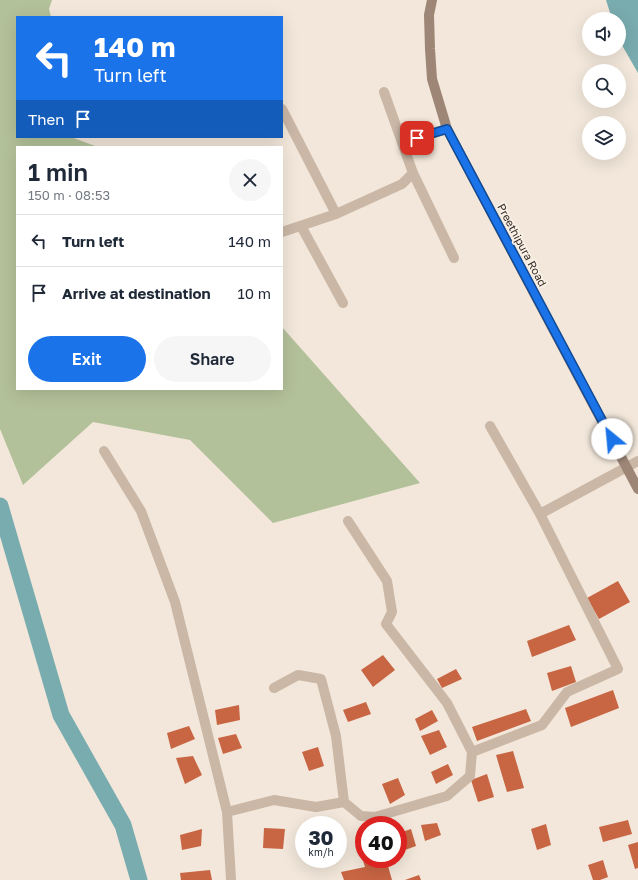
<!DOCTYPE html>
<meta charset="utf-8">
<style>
:root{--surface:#fff;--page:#f6f6f7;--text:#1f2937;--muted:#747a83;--line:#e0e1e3;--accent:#1a73e8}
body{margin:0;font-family:"Golos Text",sans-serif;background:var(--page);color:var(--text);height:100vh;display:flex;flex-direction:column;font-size:15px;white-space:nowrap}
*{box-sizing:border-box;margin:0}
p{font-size:13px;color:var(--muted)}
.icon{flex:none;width:22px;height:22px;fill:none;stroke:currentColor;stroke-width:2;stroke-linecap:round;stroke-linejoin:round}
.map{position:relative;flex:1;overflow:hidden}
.sheet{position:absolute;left:16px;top:146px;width:267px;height:244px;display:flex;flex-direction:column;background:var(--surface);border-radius:0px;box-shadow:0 4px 16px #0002}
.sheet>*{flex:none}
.hud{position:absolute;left:16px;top:16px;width:267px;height:122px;border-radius:0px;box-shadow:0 4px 16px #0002;background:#1a73e8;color:#fff;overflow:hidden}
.fabs{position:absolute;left:582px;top:12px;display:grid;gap:8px}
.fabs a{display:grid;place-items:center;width:44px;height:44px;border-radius:50%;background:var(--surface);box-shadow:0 4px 16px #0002;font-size:20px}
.speed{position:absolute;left:295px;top:816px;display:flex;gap:8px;font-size:20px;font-weight:700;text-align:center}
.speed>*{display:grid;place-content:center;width:52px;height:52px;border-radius:50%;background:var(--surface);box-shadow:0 4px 16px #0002;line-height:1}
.speed small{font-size:10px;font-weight:400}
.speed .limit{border:6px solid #d22;background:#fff;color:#111}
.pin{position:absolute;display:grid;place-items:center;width:34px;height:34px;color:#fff;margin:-17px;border-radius:8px;box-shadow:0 2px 6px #0006}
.me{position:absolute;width:44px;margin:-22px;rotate:332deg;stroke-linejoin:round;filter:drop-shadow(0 0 3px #0008)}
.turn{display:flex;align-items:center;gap:14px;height:84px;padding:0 12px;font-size:18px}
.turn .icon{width:52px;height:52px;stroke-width:2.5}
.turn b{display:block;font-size:28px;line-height:34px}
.then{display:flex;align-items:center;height:38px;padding:0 12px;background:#0003;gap:8px;font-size:15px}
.round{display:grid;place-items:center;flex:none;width:42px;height:42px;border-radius:21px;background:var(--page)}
.head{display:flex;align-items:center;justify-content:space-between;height:68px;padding:0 12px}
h1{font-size:24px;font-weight:600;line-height:30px}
.action{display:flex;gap:8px;margin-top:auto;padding:8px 12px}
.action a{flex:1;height:46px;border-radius:24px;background:var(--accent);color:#fff;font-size:16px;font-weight:600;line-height:46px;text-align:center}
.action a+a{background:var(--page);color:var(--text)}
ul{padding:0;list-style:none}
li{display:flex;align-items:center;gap:12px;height:52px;padding:0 12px;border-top:1px solid var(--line)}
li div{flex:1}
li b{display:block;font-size:15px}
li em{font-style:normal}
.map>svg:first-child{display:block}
.green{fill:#b3c19a}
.water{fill:#79acaf}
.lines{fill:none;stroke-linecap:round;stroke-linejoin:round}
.canal{stroke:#79acaf;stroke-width:17}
.building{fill:#c86543}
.street{stroke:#cab7a6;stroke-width:10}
.secondary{stroke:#9e8677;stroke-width:10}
.route-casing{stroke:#114b97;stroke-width:10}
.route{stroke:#1a73e8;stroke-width:7}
.labels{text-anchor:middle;stroke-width:3.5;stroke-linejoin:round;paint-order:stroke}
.street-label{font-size:11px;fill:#362c27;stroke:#faf1e7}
</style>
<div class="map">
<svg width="638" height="880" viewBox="0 0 638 880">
<rect width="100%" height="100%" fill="#f2e7da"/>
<path class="green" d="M0 0H52L49 9 51 17H17V137H71L98 147H17V389H282V327L420 483 273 523 190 440 93 422 23 485 0 429Z"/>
<path class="water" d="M606 0H638V73L619 40V19H612Z"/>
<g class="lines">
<path class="canal" d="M0 506 61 715 123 825 139 880"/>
</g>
<path class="building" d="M618 581 630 602 599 619 587 598Z
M569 625 576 640 532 657 527 641Z
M383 655 395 670 373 687 361 670Z
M571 666 576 682 552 691 547 673Z
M456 669 462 679 442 688 437 679Z
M613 690 619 708 571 727 565 708Z
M366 702 371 714 348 722 343 710Z
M239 705 240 720 217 725 215 710Z
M526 709 531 721 477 741 472 727Z
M432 710 438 721 420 731 415 719Z
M189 726 195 739 171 749 167 733Z
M439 730 447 747 430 755 421 736Z
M236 734 242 748 223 754 218 738Z
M318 747 324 766 309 771 302 752Z
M513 751 524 788 507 792 496 755Z
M193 756 202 775 185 784 176 758Z
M448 764 453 775 436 784 431 772Z
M487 774 494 797 478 802 471 780Z
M398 778 405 795 390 804 382 784Z
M628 820 632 834 603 842 599 827Z
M437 823 441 835 425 841 421 825Z
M546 824 551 845 537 850 531 829Z
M264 828 285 829 283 849 263 848Z
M202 829 201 846 182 850 180 835Z
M411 829 416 846 405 850 399 833Z
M638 842V868L635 869 628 845Z
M364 850V859H386L392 880H344L341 872 365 867 360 851Z
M317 859H333V864L317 867Z
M603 860 608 877 600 880H593L588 865Z
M210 870 212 880H181L180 873Z
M419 875 421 880H405Z"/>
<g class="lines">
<path class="street" d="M384 92 413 173 454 258
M282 109 336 214
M402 142 447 129
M301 226 343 303
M282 232 336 214 402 184 413 173
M104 451 141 511 175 602 227 812 231 880
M540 514 638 461
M274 688 298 675 321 679 336 736 344 802
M472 752 542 725 567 692 618 669 540 514 490 426
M227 812 274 800 316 807 344 802 361 816 375 817 447 796 470 776 472 752 447 703 386 624 392 612 387 581 348 521"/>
<path class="secondary" d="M432 0 429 15 430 49 432 79 447 129 638 489"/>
</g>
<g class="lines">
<defs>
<path id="route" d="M417 138 447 129 612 439"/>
</defs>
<use href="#route" class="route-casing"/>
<use href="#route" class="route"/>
</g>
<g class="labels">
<g class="street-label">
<text transform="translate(522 245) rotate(62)" y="4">Preethipura Road</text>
</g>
</g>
</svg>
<div class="fabs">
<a><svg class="icon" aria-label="sound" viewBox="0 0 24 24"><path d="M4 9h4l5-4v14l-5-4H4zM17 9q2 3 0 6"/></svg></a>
<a><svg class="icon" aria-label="search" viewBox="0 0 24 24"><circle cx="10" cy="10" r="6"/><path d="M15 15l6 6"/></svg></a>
<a><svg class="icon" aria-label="layers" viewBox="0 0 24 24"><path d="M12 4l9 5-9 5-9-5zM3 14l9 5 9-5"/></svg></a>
</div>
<div class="speed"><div>30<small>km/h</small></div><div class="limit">40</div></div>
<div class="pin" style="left:417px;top:138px;background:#d93025"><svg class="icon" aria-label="arrive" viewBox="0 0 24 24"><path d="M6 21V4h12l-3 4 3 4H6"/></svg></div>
<svg class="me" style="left:612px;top:439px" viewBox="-20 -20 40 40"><circle r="19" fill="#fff"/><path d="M0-13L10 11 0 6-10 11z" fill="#1a73e8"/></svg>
<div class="hud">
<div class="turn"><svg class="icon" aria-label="left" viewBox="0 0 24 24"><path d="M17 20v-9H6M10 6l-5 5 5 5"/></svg><div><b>140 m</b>Turn left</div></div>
<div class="then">Then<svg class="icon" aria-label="arrive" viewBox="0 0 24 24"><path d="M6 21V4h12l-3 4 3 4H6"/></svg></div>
</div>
<section class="sheet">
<div class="head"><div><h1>1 min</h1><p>150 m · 08:53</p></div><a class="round"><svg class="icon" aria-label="close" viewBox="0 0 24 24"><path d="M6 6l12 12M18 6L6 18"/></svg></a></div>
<ul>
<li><svg class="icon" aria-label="left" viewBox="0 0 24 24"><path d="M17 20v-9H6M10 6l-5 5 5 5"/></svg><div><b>Turn left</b></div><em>140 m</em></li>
<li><svg class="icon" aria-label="arrive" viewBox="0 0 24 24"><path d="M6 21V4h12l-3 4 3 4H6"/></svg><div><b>Arrive at destination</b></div><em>10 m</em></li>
</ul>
<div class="action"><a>Exit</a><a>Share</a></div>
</section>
</div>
